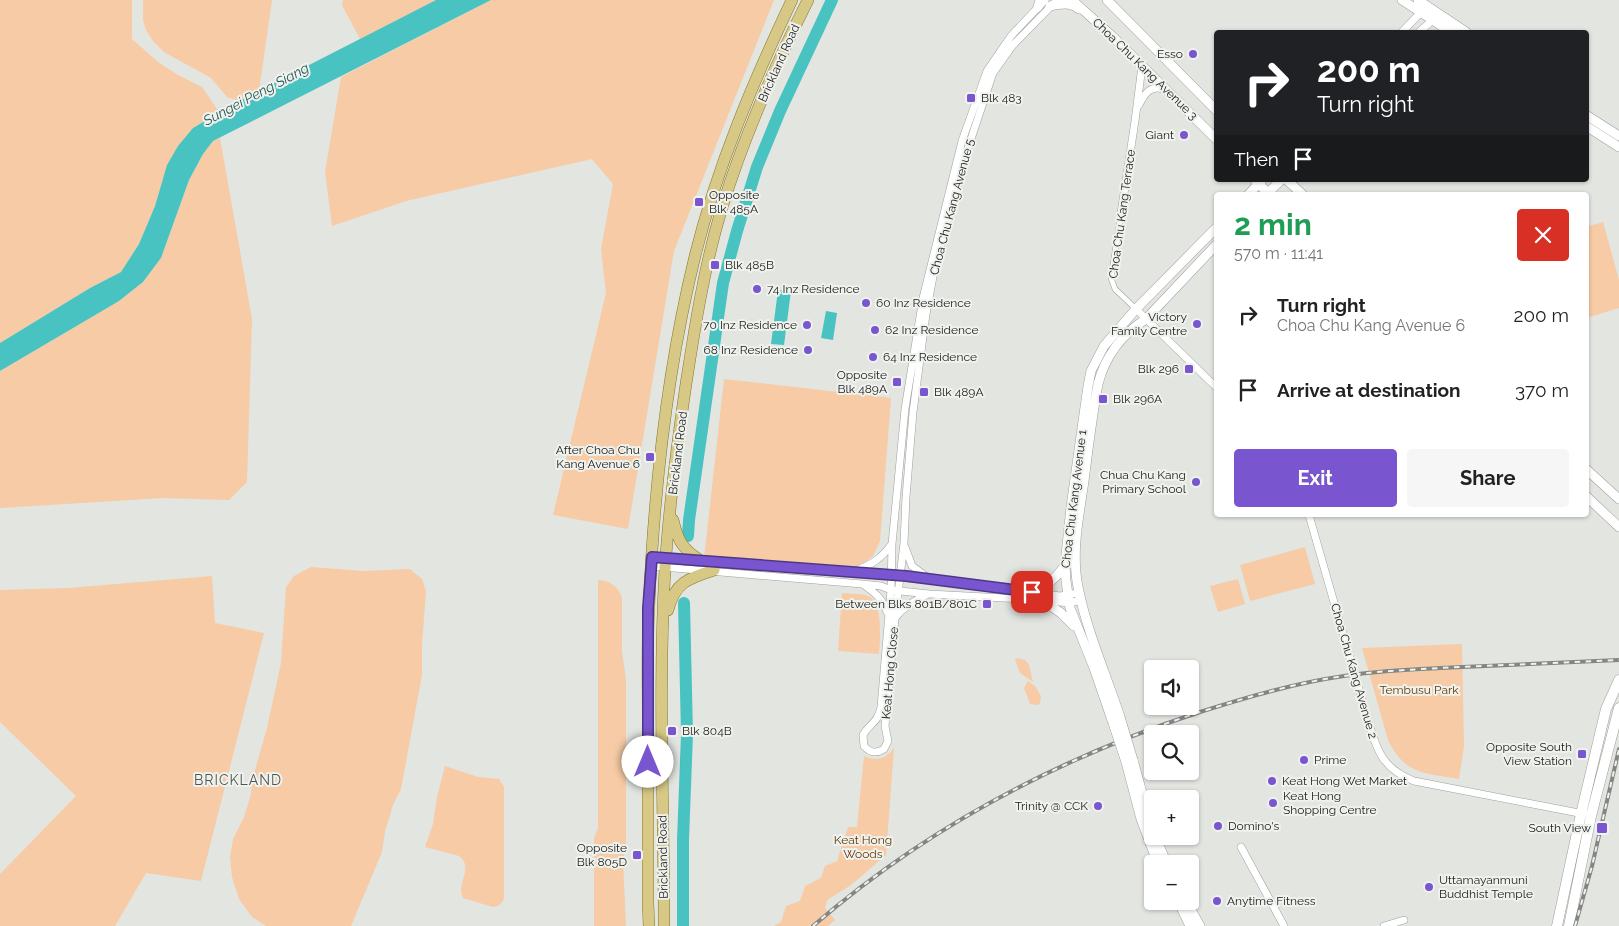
<!DOCTYPE html>
<meta charset="utf-8">
<style>
:root{--surface:#fff;--page:#f6f6f6;--text:#222;--muted:#767676;--accent:#7955cf}
body{margin:0;font-family:Raleway,sans-serif;background:var(--page);color:var(--text);height:100vh;display:flex;flex-direction:column;font-size:19px;white-space:nowrap}
*{box-sizing:border-box;margin:0}
p{font-size:16px;color:var(--muted)}
.icon{flex:none;width:28px;height:28px;fill:none;stroke:currentColor;stroke-width:2;stroke-linecap:round;stroke-linejoin:round}
.map{position:relative;flex:1;overflow:hidden}
.drawer{position:absolute;left:1214px;top:192px;width:375px;height:325px;display:flex;flex-direction:column;background:var(--surface);border-radius:5px;box-shadow:0 1px 4px #0004}
.drawer>*{flex:none}
.guide{position:absolute;left:1214px;top:30px;width:375px;height:152px;border-radius:5px;box-shadow:0 1px 4px #0004;background:#202124;color:#fff;overflow:hidden}
.controls{position:absolute;left:1144px;top:660px;display:grid;gap:10px}
.controls a{display:grid;place-items:center;width:55px;height:55px;border-radius:5px;background:var(--surface);box-shadow:0 1px 4px #0004;font-size:25px}
.pin{position:absolute;display:grid;place-items:center;width:42px;height:42px;color:#fff;margin:-21px;border-radius:10px;box-shadow:0 2px 8px #0006}
.me{position:absolute;width:55px;margin:-28px;rotate:0deg;stroke-linejoin:round;filter:drop-shadow(0 0 4px #0008)}
.turn{display:flex;align-items:center;gap:18px;height:105px;padding:0 20px;font-size:22px}
.turn .icon{width:65px;height:65px;stroke-width:2.5}
.turn b{display:block;font-size:35px;line-height:42px}
.then{display:flex;align-items:center;height:48px;padding:0 20px;background:#0003;gap:10px;font-size:19px}
.round{display:grid;place-items:center;flex:none;width:52px;height:52px;border-radius:5px;background:var(--page)}
.head{display:flex;align-items:center;justify-content:space-between;height:85px;padding:0 20px}
h1{font-size:30px;font-weight:700;line-height:38px;color:#1e9e55}
.action{display:flex;gap:10px;margin-top:auto;padding:10px 20px}
.action a{flex:1;height:58px;border-radius:5px;background:var(--accent);color:#fff;font-size:20px;font-weight:700;line-height:58px;text-align:center}
.action a+a{background:var(--page);color:var(--text)}
ul{padding:0;list-style:none}
li{display:flex;align-items:center;gap:15px;height:75px;padding:0 20px}
li div{flex:1}
li b{display:block;font-size:19px}
li em{font-style:normal}
.map>svg:first-child{display:block}
.green{fill:#f6cba5}
.water{fill:#49c3c2}
.lines{fill:none;stroke-linecap:round;stroke-linejoin:round}
.river{stroke:#49c3c2;stroke-width:12}
.pedestrian-casing{stroke:#9fa19d;stroke-width:6}
.minor-casing{stroke:#9fa19d;stroke-width:8}
.tertiary-casing{stroke:#9fa19d;stroke-width:10}
.secondary-casing{stroke:#9fa19d;stroke-width:11}
.primary-casing{stroke:#86762c;stroke-width:12}
.pedestrian{stroke:#fff;stroke-width:5}
.minor{stroke:#fff;stroke-width:7}
.tertiary{stroke:#fff;stroke-width:9}
.secondary{stroke:#fff;stroke-width:10}
.primary{stroke:#d7c885;stroke-width:11}
.rail-casing{stroke:#848683;stroke-width:4}
.rail{stroke:#f0f2ee;stroke-width:2;stroke-dasharray:5.5;stroke-linecap:butt}
.tertiary-bridge-casing{stroke:#9fa19d;stroke-width:10;stroke-linecap:butt}
.tertiary-bridge{stroke:#fff;stroke-width:9}
.route-casing{stroke:#4f3787;stroke-width:12}
.route{stroke:#7955cf;stroke-width:9}
.poi-dot{fill:#7955cf;stroke:#f0f2ee;stroke-width:2}
.labels{text-anchor:middle;stroke-width:4;stroke-linejoin:round;paint-order:stroke}
.poi-label{font-size:12px;fill:#212220;stroke:#f0f2ee;text-anchor:start}
.street-label{font-size:12px;fill:#212220;stroke:#f0f2ee}
.park-label{font-size:12px;fill:#5f3606;stroke:#f0f2ee}
.water-label{font-size:14px;font-style:italic;fill:#255958;stroke:#f0f2ee}
.neighbourhood-label{font-size:14px;letter-spacing:1px;fill:#51534f;stroke:#f0f2ee}
</style>
<div class="map">
<svg width="1619" height="926" viewBox="0 0 1619 926">
<rect width="100%" height="100%" fill="#e3e5e1"/>
<path class="green" d="M0 0H132V39L158 62 178 75 202 87 219 112 193 128 165 173 155 206 139 244 121 272 90 288 0 343Z
M143 0H272L259 91 239 101 227 97 211 78 164 52 153 41 146 30 143 20Z
M343 0H436L360 39 342 5Z
M491 0H774L674 251 628 529 553 515 606 293 601 249 613 184 592 159 406 201 332 226 325 172 341 77Z
M220 138 252 319 247 482 229 500 163 498 0 508V371L119 301 143 282 161 258 189 180 203 154 213 141Z
M1603 222 1619 280V308L1586 318V227Z
M724 379 891 398 880 541 873 556 860 566 704 559Z
M1305 547 1315 584 1250 601 1240 565Z
M311 567 363 571 410 569 422 579 426 591 422 645V675L401 789 393 805 385 832 382 852 351 926H266L252 917 239 899 232 877 230 857 233 839 244 817 251 794 253 777 267 728 281 663 286 587 294 576Z
M212 576 215 623 264 633 201 881 146 873 115 926H0V874L76 796 0 722V590L68 588Z
M1238 579 1245 604 1218 612 1210 586Z
M598 580C611 581 618 586 622 598V651L626 680V845L623 860 626 926H594V838L598 828Z
M842 593C851 594 863 593 870 597 883 603 880 641 879 654L838 651Z
M1462 644 1464 746 1459 779C1425 773 1405 775 1388 740L1362 648Z
M1017 658 1025 660 1029 665 1033 682 1020 673 1015 660Z
M1028 681 1035 686 1041 696 1040 704 1037 705 1030 704 1024 688Z
M894 748 886 855 851 885 827 900 825 908 835 920 828 926H774L781 922 786 906 800 901 805 886 821 878 825 866 837 861 848 827H857L864 756C876 762 886 759 894 748Z
M445 766 478 777 499 779 504 787V898C502 904 499 906 493 907L463 898C455 884 475 868 459 856L425 847 433 824 437 797Z"/>
<path class="water" d="M436 0H491L213 141 203 154 189 180 161 258 143 282 119 301 0 371V343L90 288 121 272 139 244 155 206 167 165 178 146 193 128 239 101Z
M778 290 791 291 784 345 771 344Z
M826 311 837 313 833 340 821 338Z"/>
<g class="lines">
<path class="river" d="M688 536 689 520 723 283 737 231 757 167 780 111 832 0
M683 926V840L687 734 684 603"/>
<defs>
<path id="pedestrian" d="M1121 213 1111 278 1115 289 1136 309"/>
<path id="minor" d="M1045 0 1011 36 987 71 962 141 923 298 905 409 892 544 891 590 881 707C877 725 870 722 863 735L864 746C870 753 876 754 884 749L888 741 885 726 895 619 904 543 906 497 913 412 926 314 935 266 962 166 993 73 1013 45 1057 0
M1402 32 1423 10
M1419 32 1435 18
M1139 105C1145 92 1152 84 1166 90
M1121 213 1135 121 1142 66
M1136 309 1216 387
M1309 515 1368 721C1377 751 1383 769 1414 781L1584 814
M905 547 912 566 927 577
M652 557 906 576 1060 596 1079 593
M651 566 862 584 881 586 891 590 929 594 1042 600 1069 603 1081 600
M854 571C871 565 881 559 891 545
M864 585C875 593 883 599 887 612
M895 618C904 606 915 601 928 594
M1241 847 1284 926
M1384 926 1404 920"/>
<path id="tertiary" d="M1072 0 1112 36 1216 139
M1107 0 1216 110
M1402 0 1451 32
M1418 0 1466 32
M1050 6C1060 4 1070 2 1079 9
M1038 7 1040 0
M1586 115 1619 136
M1586 126 1619 147
M1255 180 1270 195
M1287 180 1303 195
M1248 195 1262 180
M1266 195 1281 180
M1586 469 1619 499
M1586 496 1619 527
M1032 592C1048 584 1055 580 1065 565
M1042 600 1061 613 1074 626
M1120 717C1106 674 1087 632 1078 587 1071 552 1079 516 1084 481 1088 449 1092 416 1098 384 1105 357 1122 334 1146 319L1216 245
M1112 720 1094 668 1070 608 1066 581 1065 565 1071 507 1088 386 1091 371 1104 346 1136 309 1216 228
M1133 760 1152 829
M1126 762 1141 819 1158 864
M1155 836 1167 864
M1178 901 1190 926
M1186 901 1200 926"/>
<path id="secondary" d="M1557 926 1581 814 1606 709 1619 680
M1569 926 1591 816 1619 708"/>
<path id="primary" d="M673 520C678 540 681 547 698 559
M668 610C675 582 689 578 714 570
M649 926 648 903C648 840 648 776 648 713 648 677 647 641 649 606 654 488 667 370 695 256 717 167 753 82 792 0
M664 926C664 807 658 687 665 569 669 507 677 445 686 384 695 326 704 268 721 211 743 138 774 68 808 0"/>
</defs>
<use href="#pedestrian" class="pedestrian-casing"/>
<use href="#minor" class="minor-casing"/>
<use href="#tertiary" class="tertiary-casing"/>
<use href="#secondary" class="secondary-casing"/>
<use href="#primary" class="primary-casing"/>
<use href="#pedestrian" class="pedestrian"/>
<use href="#minor" class="minor"/>
<use href="#tertiary" class="tertiary"/>
<use href="#secondary" class="secondary"/>
<use href="#primary" class="primary"/>
<defs>
<path id="rail" d="M813 926C926 828 1059 758 1200 712 1248 697 1295 683 1344 676 1376 671 1408 670 1440 668 1500 665 1559 663 1619 660
M1575 926 1592 866 1619 749"/>
</defs>
<use href="#rail" class="rail-casing"/>
<use href="#rail" class="rail"/>
<defs>
<path id="tertiary-bridge" d="M1120 717 1133 760
M1112 720 1126 762"/>
</defs>
<use href="#tertiary-bridge" class="tertiary-bridge-casing"/>
<use href="#tertiary-bridge" class="tertiary-bridge"/>
</g>
<g class="lines">
<defs>
<path id="route" d="M648 762V608L652 557 906 576 1032 592"/>
</defs>
<use href="#route" class="route-casing"/>
<use href="#route" class="route"/>
</g>
<g class="poi-dot">
<circle cx="1193" cy="54" r="5"/>
<rect x="966" y="93" width="10" height="10" rx="2.5"/>
<circle cx="1184" cy="135" r="5"/>
<rect x="694" y="197" width="10" height="10" rx="2.5"/>
<rect x="710" y="260" width="10" height="10" rx="2.5"/>
<circle cx="757" cy="289" r="5"/>
<circle cx="866" cy="303" r="5"/>
<circle cx="1197" cy="324" r="5"/>
<circle cx="807" cy="325" r="5"/>
<circle cx="875" cy="330" r="5"/>
<circle cx="808" cy="350" r="5"/>
<circle cx="873" cy="357" r="5"/>
<rect x="1184" y="364" width="10" height="10" rx="2.5"/>
<rect x="892" y="377" width="10" height="10" rx="2.5"/>
<rect x="919" y="387" width="10" height="10" rx="2.5"/>
<rect x="1098" y="394" width="10" height="10" rx="2.5"/>
<rect x="645" y="452" width="10" height="10" rx="2.5"/>
<circle cx="1196" cy="482" r="5"/>
<rect x="982" y="599" width="10" height="10" rx="2.5"/>
<rect x="667" y="726" width="10" height="10" rx="2.5"/>
<rect x="1577" y="749" width="10" height="10" rx="2.5"/>
<circle cx="1304" cy="760" r="5"/>
<circle cx="1272" cy="781" r="5"/>
<circle cx="1273" cy="803" r="5"/>
<circle cx="1098" cy="806" r="5"/>
<circle cx="1218" cy="826" r="5"/>
<rect x="1596" y="822" width="12" height="12" rx="2.5"/>
<rect x="632" y="850" width="10" height="10" rx="2.5"/>
<circle cx="1429" cy="887" r="5"/>
<circle cx="1217" cy="901" r="5"/>
</g>
<g class="labels">
<g class="poi-label">
<text x="1183" y="58" text-anchor="end">Esso</text>
<text x="981" y="102">Blk 483</text>
<text x="1174" y="139" text-anchor="end">Giant</text>
<text x="709" y="199">Opposite<tspan x="709" dy="14">Blk 485A</tspan></text>
<text x="725" y="269">Blk 485B</text>
<text x="767" y="293">74 Inz Residence</text>
<text x="876" y="307">60 Inz Residence</text>
<text x="1187" y="321" text-anchor="end">Victory<tspan x="1187" dy="14">Family Centre</tspan></text>
<text x="797" y="329" text-anchor="end">70 Inz Residence</text>
<text x="885" y="334">62 Inz Residence</text>
<text x="798" y="354" text-anchor="end">68 Inz Residence</text>
<text x="883" y="361">64 Inz Residence</text>
<text x="1179" y="373" text-anchor="end">Blk 296</text>
<text x="887" y="379" text-anchor="end">Opposite<tspan x="887" dy="14">Blk 489A</tspan></text>
<text x="934" y="396">Blk 489A</text>
<text x="1113" y="403">Blk 296A</text>
<text x="640" y="454" text-anchor="end">After Choa Chu<tspan x="640" dy="14">Kang Avenue 6</tspan></text>
<text x="1186" y="479" text-anchor="end">Chua Chu Kang<tspan x="1186" dy="14">Primary School</tspan></text>
<text x="977" y="608" text-anchor="end">Between Blks 801B/801C</text>
<text x="682" y="735">Blk 804B</text>
<text x="1572" y="751" text-anchor="end">Opposite South<tspan x="1572" dy="14">View Station</tspan></text>
<text x="1314" y="764">Prime</text>
<text x="1282" y="785">Keat Hong Wet Market</text>
<text x="1283" y="800">Keat Hong<tspan x="1283" dy="14">Shopping Centre</tspan></text>
<text x="1088" y="810" text-anchor="end">Trinity @ CCK</text>
<text x="1228" y="830">Domino's</text>
<text x="1591" y="832" text-anchor="end">South View</text>
<text x="627" y="852" text-anchor="end">Opposite<tspan x="627" dy="14">Blk 805D</tspan></text>
<text x="1439" y="884">Uttamayanmuni<tspan x="1439" dy="14">Buddhist Temple</tspan></text>
<text x="1227" y="905">Anytime Fitness</text>
</g>
<g class="street-label">
<text transform="translate(779 63) rotate(-66)" y="4">Brickland Road</text>
<text transform="translate(1145 69) rotate(44)" y="4">Choa Chu Kang Avenue 3</text>
<text transform="translate(952 207) rotate(-75)" y="4">Choa Chu Kang Avenue 5</text>
<text transform="translate(1122 214) rotate(-82)" y="4">Choa Chu Kang Terrace</text>
<text transform="translate(678 453) rotate(-83)" y="4">Brickland Road</text>
<text transform="translate(1074 499) rotate(-83)" y="4">Choa Chu Kang Avenue 1</text>
<text transform="translate(1354 671) rotate(74)" y="4">Choa Chu Kang Avenue 2</text>
<text transform="translate(890 673) rotate(-85)" y="4">Keat Hong Close</text>
<text transform="translate(663 857) rotate(-91)" y="4">Brickland Road</text>
</g>
<g class="park-label">
<text x="1419" y="694">Tembusu Park</text>
<text x="863" y="844">Keat Hong<tspan x="863" dy="14">Woods</tspan></text>
</g>
<g class="water-label">
<text transform="translate(256 94) rotate(-28)" y="5">Sungei Peng Siang</text>
</g>
<g class="neighbourhood-label">
<text x="238" y="785">BRICKLAND</text>
</g>
</g>
</svg>
<div class="controls">
<a><svg class="icon" aria-label="sound" viewBox="0 0 24 24"><path d="M4 9h4l5-4v14l-5-4H4zM17 9q2 3 0 6"/></svg></a>
<a><svg class="icon" aria-label="search" viewBox="0 0 24 24"><circle cx="10" cy="10" r="6"/><path d="M15 15l6 6"/></svg></a>
<a>+</a>
<a>−</a>
</div>
<div class="pin" style="left:1032px;top:592px;background:#d93025"><svg class="icon" aria-label="arrive" viewBox="0 0 24 24"><path d="M6 21V4h12l-3 4 3 4H6"/></svg></div>
<svg class="me" style="left:648px;top:762px" viewBox="-20 -20 40 40"><circle r="19" fill="#fff"/><path d="M0-13L10 11 0 6-10 11z" fill="#7955cf"/></svg>
<div class="guide">
<div class="turn"><svg class="icon" aria-label="right" viewBox="0 0 24 24"><path d="M7 20v-9h11M14 6l5 5-5 5"/></svg><div><b>200 m</b>Turn right</div></div>
<div class="then">Then<svg class="icon" aria-label="arrive" viewBox="0 0 24 24"><path d="M6 21V4h12l-3 4 3 4H6"/></svg></div>
</div>
<section class="drawer">
<div class="head"><div><h1>2 min</h1><p>570 m · 11:41</p></div><a class="round" style="background:#d93025;color:#fff"><svg class="icon" aria-label="close" viewBox="0 0 24 24"><path d="M6 6l12 12M18 6L6 18"/></svg></a></div>
<ul>
<li><svg class="icon" aria-label="right" viewBox="0 0 24 24"><path d="M7 20v-9h11M14 6l5 5-5 5"/></svg><div><b>Turn right</b><p>Choa Chu Kang Avenue 6</p></div><em>200 m</em></li>
<li><svg class="icon" aria-label="arrive" viewBox="0 0 24 24"><path d="M6 21V4h12l-3 4 3 4H6"/></svg><div><b>Arrive at destination</b></div><em>370 m</em></li>
</ul>
<div class="action"><a>Exit</a><a>Share</a></div>
</section>
</div>
